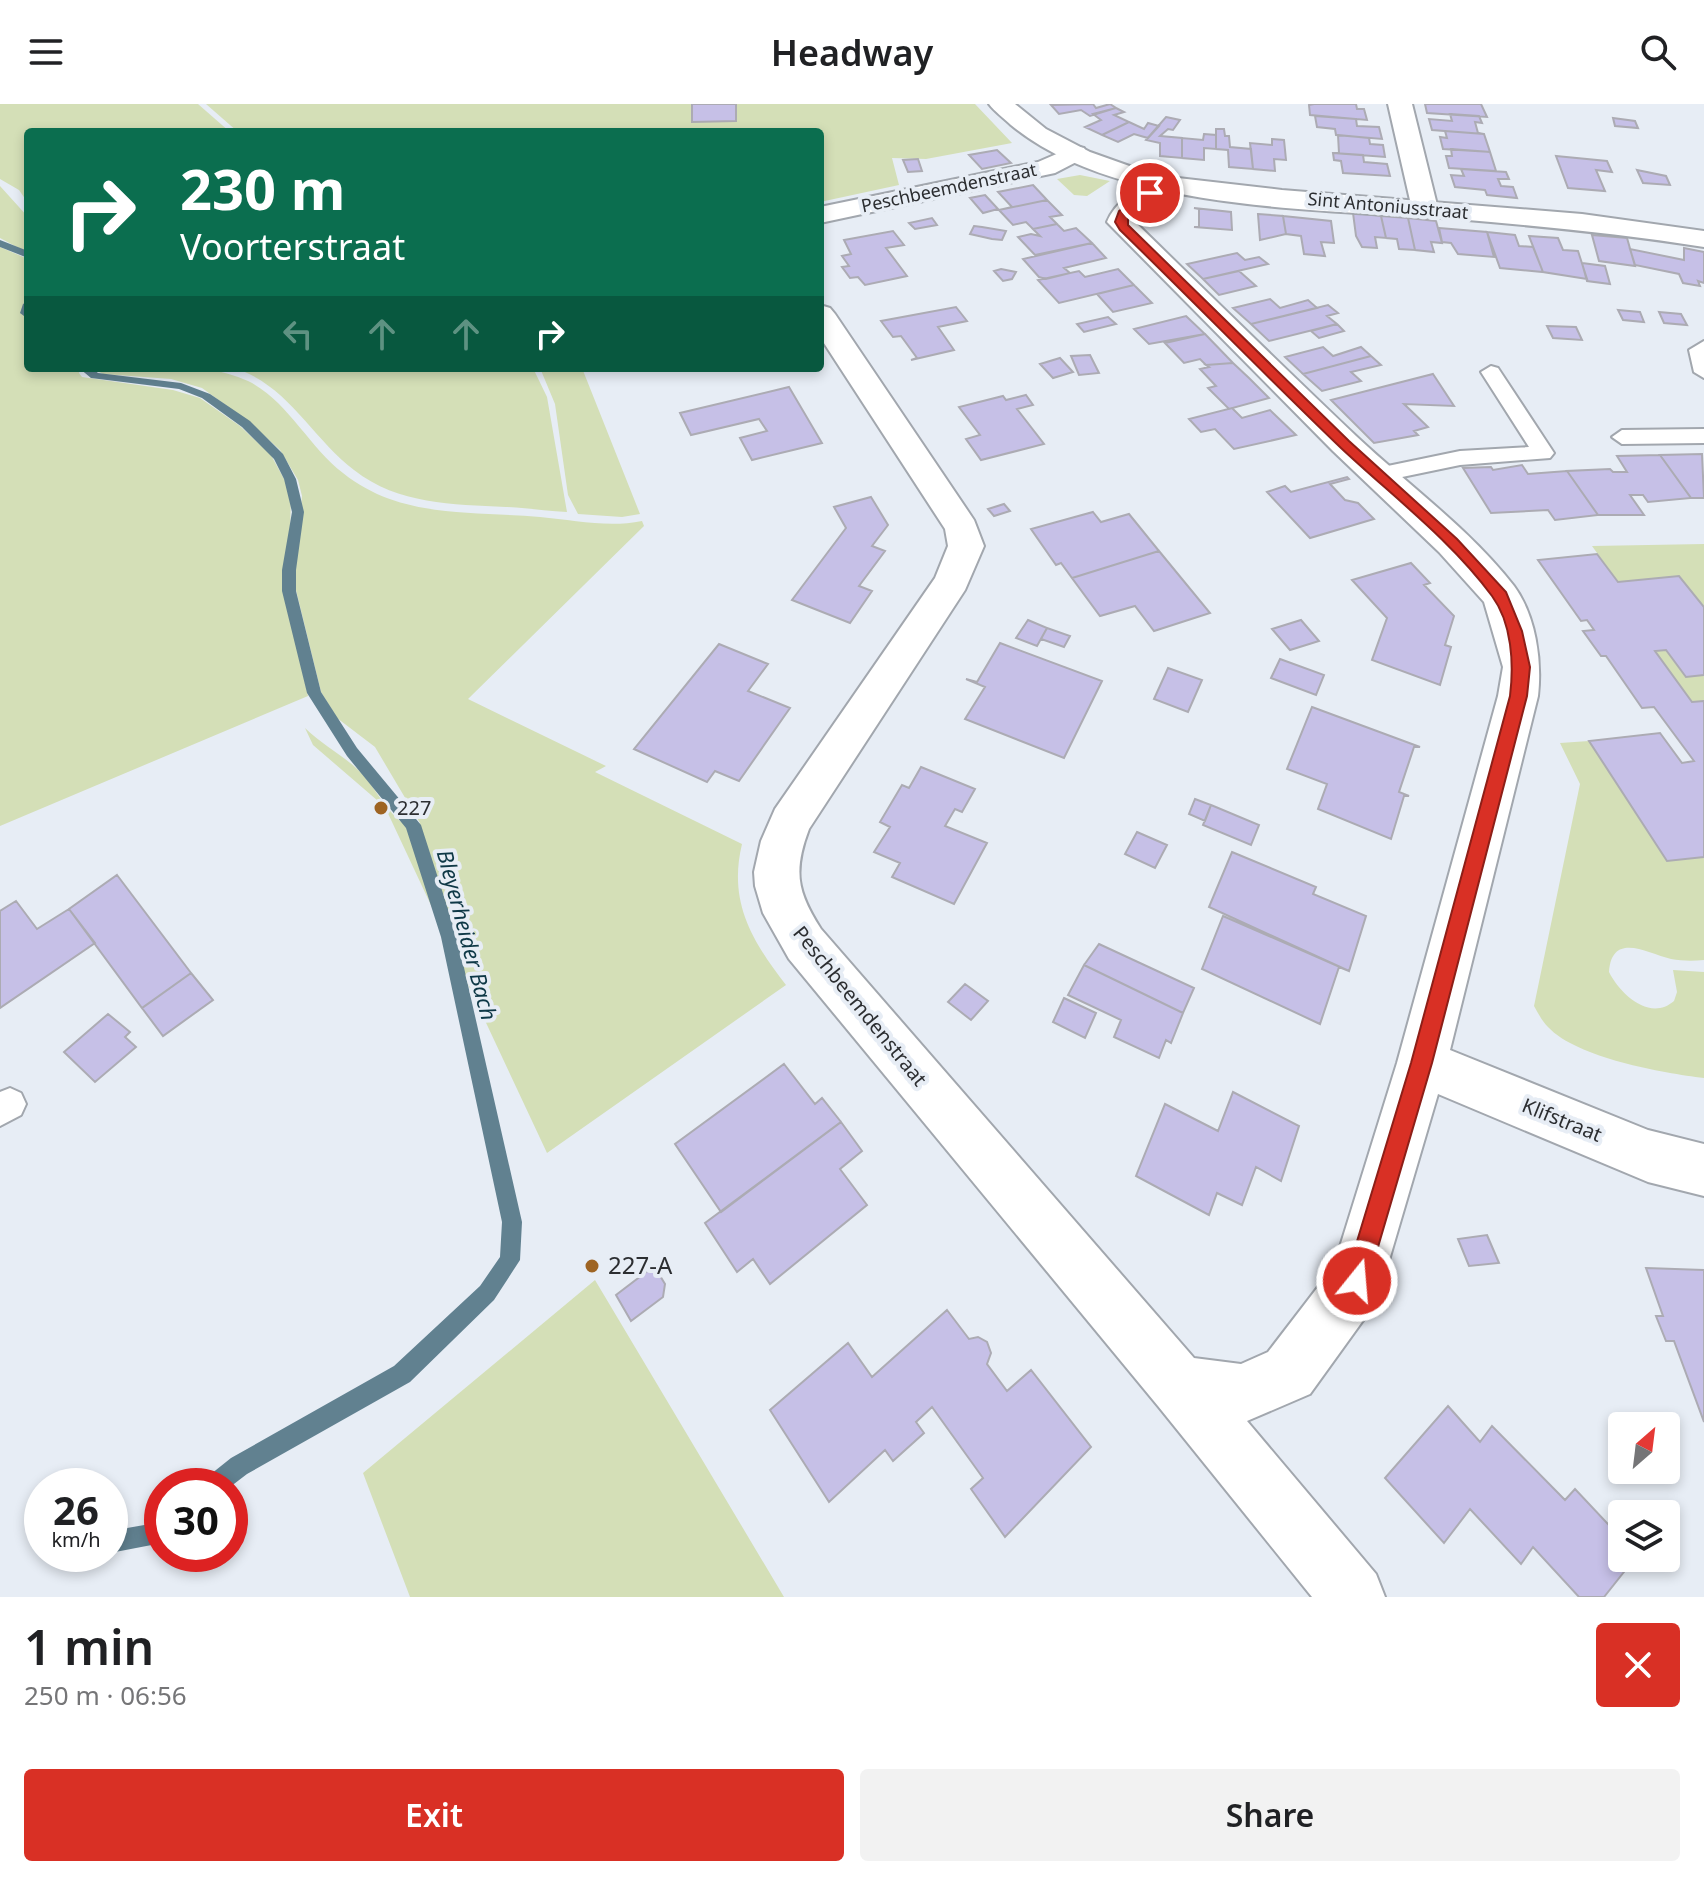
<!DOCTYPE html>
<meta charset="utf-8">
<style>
:root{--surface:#fff;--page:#f2f2f2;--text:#202124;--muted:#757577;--accent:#d93025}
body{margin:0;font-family:"Noto Sans",sans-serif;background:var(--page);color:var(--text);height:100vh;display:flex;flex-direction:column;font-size:30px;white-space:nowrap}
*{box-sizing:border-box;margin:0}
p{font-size:26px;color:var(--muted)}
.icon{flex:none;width:44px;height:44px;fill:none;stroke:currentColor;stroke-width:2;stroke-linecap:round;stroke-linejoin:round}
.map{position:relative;height:1493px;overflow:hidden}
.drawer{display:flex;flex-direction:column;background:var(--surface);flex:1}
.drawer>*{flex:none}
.guide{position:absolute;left:24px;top:24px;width:800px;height:244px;border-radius:8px;box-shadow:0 4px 12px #0003;background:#0b6e4f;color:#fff;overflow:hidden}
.needle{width:52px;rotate:28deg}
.fabs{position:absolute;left:1608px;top:1308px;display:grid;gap:16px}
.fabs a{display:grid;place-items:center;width:72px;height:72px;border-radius:8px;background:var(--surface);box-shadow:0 4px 12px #0003;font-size:40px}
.speed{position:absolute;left:24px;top:1364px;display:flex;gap:16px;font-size:40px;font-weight:700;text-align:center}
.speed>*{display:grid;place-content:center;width:104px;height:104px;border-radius:50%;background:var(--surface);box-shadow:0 4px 12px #0003;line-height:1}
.speed small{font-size:20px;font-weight:400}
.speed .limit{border:12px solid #d22;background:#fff;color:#111}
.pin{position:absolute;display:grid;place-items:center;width:68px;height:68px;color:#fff;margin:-34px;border:4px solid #fff;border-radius:50%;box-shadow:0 2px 8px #0007}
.me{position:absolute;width:88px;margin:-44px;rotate:17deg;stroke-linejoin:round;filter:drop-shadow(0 0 6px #0008)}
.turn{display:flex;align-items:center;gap:28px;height:168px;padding:0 24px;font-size:36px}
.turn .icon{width:104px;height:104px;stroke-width:2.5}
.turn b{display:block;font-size:56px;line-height:68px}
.lanes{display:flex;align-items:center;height:76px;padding:0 24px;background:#0003;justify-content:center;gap:40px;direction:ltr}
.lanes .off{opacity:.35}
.round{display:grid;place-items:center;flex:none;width:84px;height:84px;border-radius:8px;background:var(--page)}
.summary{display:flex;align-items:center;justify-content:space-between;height:136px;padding:0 24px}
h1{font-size:48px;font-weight:600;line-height:60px}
.action{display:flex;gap:16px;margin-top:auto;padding:16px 24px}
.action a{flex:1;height:92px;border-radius:8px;background:var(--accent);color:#fff;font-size:32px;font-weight:600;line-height:92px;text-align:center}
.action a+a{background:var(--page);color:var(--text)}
header{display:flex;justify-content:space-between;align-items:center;height:104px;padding:0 24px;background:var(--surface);font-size:36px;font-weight:600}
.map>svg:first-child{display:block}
.green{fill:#d4dfb7}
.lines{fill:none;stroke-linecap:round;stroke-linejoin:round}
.stream{fill:#618190;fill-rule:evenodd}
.building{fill:#c6c0e7;stroke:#acabb3;stroke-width:2}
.lane-casing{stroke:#a2a7ae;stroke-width:4}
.street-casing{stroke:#a2a7ae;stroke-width:4}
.secondary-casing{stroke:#a2a7ae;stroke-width:4}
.lane{fill:#fff;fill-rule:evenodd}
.street{fill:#fff;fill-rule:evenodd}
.secondary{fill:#fff;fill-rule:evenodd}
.route{fill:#d93025;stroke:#8d1f18;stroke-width:2}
.poi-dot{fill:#9e6423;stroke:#e7edf5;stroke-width:3}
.labels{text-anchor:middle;stroke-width:8;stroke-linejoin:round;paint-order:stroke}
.far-street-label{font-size:18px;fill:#2c2e31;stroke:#e7edf5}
.poi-label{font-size:20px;fill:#2c2e31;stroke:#e7edf5;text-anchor:start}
.street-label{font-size:20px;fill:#2c2e31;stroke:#e7edf5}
.water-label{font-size:22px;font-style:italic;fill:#0e3846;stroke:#e7edf5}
.near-poi-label{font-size:24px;fill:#2c2e31;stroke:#e7edf5;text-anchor:start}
</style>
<header><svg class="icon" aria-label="menu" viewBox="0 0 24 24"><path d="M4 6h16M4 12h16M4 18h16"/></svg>Headway<svg class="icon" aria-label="search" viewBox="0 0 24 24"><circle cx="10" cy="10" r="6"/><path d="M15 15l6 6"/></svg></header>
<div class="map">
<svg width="1704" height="1493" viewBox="0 0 1704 1493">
<rect width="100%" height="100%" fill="#e7edf5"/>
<path class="green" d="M0 0H198L230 28H28V99L19 86 0 75Z
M206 0H975L1012 39 926 55 892 54 899 81 820 98V28H238Z
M1080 71 1110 77 1087 92 1074 91 1057 75Z
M0 82 28 113V149L0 134Z
M0 143 28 155V196L22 208 28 214V264H80L79 269 82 273 173 286 200 294 240 322 271 351 291 388 290 433 283 483 308 592 0 722Z
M92 264C142 264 201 255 248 277 287 296 309 343 343 369 400 415 472 407 540 413 574 416 608 424 642 417L644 422 468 595 606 662 595 668 742 740C728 798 752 837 786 881L547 1049 385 703 313 641 305 624C323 642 347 653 363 671 378 687 391 718 414 724L420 719 375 643 337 614 321 588 294 478 302 392 298 376 280 346 249 318 202 284 171 275 103 270Z
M234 264H533L547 293 567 408C547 407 526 404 506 403 452 400 399 401 354 366 311 333 288 281 234 264Z
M540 264H582L640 410 622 413 578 410 568 391 555 300Z
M1704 440V503L1618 478 1592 442Z
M1666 546 1686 573 1704 571V597L1692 598 1655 547Z
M1589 637 1667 757 1704 753V856C1693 857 1682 857 1671 855 1647 849 1612 827 1609 868 1620 890 1650 918 1674 897L1677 888 1673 866 1704 868V974C1663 969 1577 954 1548 923 1542 917 1538 909 1534 902L1580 680 1560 639Z
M595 1176 784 1493H410L363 1369Z"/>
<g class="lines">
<path class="stream" d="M0 136 28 147V154L0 143Z
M28 197V215L20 209 23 200Z
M79 264H92L98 269 181 279 210 290 250 317 283 350 296 375 304 408 296 466V487L321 588 357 644 421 721 457 833 522 1118 520 1156 494 1196 410 1278 247 1370 230 1383 203 1382 206 1374 231 1354 394 1262 480 1182 500 1153 502 1118 441 833 406 724 347 652 307 589 282 487V466L292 408 284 375 274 355 242 323 202 294 179 285 91 274Z
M162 1413V1439L110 1449V1427L150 1420Z"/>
</g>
<path class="building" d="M692 0H736V17L692 18Z
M1093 0 1096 4 1110 0 1116 4 1090 12 1081 6 1059 10 1051 1Z
M1314 0H1356L1357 5H1364L1367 16 1310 11 1309 1Z
M1425 0H1481L1487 13 1427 9Z
M1116 4 1124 8 1114 11 1129 18 1102 31 1085 23 1101 16 1093 10Z
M1450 10 1479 12 1482 19 1475 18 1478 29 1484 30 1432 26 1429 15 1452 17Z
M1315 12 1356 15 1357 22 1379 23 1382 35 1336 31 1335 25 1317 23Z
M1166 13 1180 16 1173 26 1168 25 1160 32 1182 34V54L1160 52V39L1146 36Z
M1613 14 1635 17 1638 24 1615 22Z
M1129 18 1144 25 1148 19 1159 22 1148 34 1134 30 1118 38 1102 31Z
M1216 25H1224L1225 32H1229L1230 43 1251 45 1253 65 1229 63 1228 46 1216 45Z
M1445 27 1484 30 1490 48 1443 45 1440 33 1447 34Z
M1204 30 1216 31V45L1204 44V56L1182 54V34L1203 36Z
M1338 31 1369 34 1370 40 1383 41 1385 53 1333 49H1339Z
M1272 35 1284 36 1286 56 1274 55 1275 67 1253 65 1250 39 1272 41Z
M1451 45 1490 48 1496 67 1449 64 1446 52H1452Z
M997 46 1011 59 982 65 969 51Z
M1333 49 1363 51 1364 58 1387 60 1390 72 1343 69 1341 57 1334 56Z
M1556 52 1607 57 1612 68 1596 66 1605 87 1568 84Z
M918 55 922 67 908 68 903 56Z
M1461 65 1506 68 1509 75H1498L1501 82 1513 83 1517 94 1487 91 1485 86 1455 83 1451 71 1464 72Z
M1637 66 1666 72 1670 81 1643 79Z
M1033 81 1047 96 999 106 1012 103 998 88Z
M985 91 998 105 983 109 970 94Z
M1047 96 1062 111 1050 113 1057 120 1033 125 1026 118 1013 121 999 106Z
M1194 104 1231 108 1232 126 1194 123H1199V105Z
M1353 109 1381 112 1386 134 1375 133 1377 144 1362 143 1356 132Z
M1258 110 1283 112 1286 130 1260 136Z
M1283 112 1331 117 1334 139 1321 138 1325 152 1304 150 1301 132 1286 130Z
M1381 112 1408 114 1415 146 1399 145 1397 135 1386 134Z
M932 114 937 121 915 125 909 119Z
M1408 114 1436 117 1442 139 1431 138 1434 148 1415 146Z
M1057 120 1064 127 1076 124 1092 139 1035 151 1018 133 1031 130 1040 132 1033 125Z
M974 122 982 123 1006 127 1002 136 992 135 970 130Z
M1439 124 1487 128 1494 153 1458 150 1451 139 1442 138Z
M893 127 904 141 886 144 907 172 865 181 858 173 850 174 842 163 849 162 842 152 851 150 844 136Z
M1487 128 1515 131 1519 142 1533 143 1543 168 1500 164Z
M1592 131 1627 134 1635 162 1599 157Z
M1529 132 1558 134 1563 146 1578 147 1587 175 1543 168Z
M1092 139 1106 154 1064 164 1070 169 1046 175 1039 173 1023 155Z
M1684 144 1704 148V179L1698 177 1700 182 1683 179 1679 170 1635 161 1630 145 1684 156Z
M1237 149 1245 156 1259 153 1268 160 1203 175 1187 160Z
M1582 159 1605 162 1610 180 1587 177Z
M1001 165 1016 168 1012 175 1003 177 994 167Z
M1118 165 1134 181 1059 199 1038 176 1079 167 1085 173Z
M1239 167 1256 182 1219 191 1203 175Z
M1134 181 1152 199 1113 208 1097 190Z
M1270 195 1280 204 1308 196 1317 204 1251 220 1233 204Z
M1328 201 1338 209 1327 212 1337 220 1269 237 1251 220Z
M956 203 967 217 938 223 954 246 911 256 917 254 901 232 893 233 881 217Z
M1618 206 1640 208 1644 218 1623 216Z
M1659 208 1681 210 1687 221 1664 219Z
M1186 212 1205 230 1149 240 1134 225Z
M1108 213 1116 220 1084 228 1077 220Z
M1337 220 1344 227 1319 234 1311 227Z
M1547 222 1576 223 1582 236 1553 234Z
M1205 230 1233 259 1206 261 1200 255 1184 259 1165 239Z
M1323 243 1333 252 1361 243 1371 252 1303 270 1285 253Z
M1090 251 1099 269 1079 271 1071 252Z
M1371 252 1381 261 1351 268 1361 277 1322 287 1303 270Z
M1060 254 1073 268 1053 274 1040 260Z
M1233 259 1249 274 1269 294 1229 305 1208 284 1216 282 1200 265 1209 263 1206 261Z
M1433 270 1454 302 1404 300 1428 323 1414 327 1418 331 1374 339 1331 296Z
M789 283 822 339 752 356 740 334 767 327 759 315 691 331 680 309Z
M1026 291 1033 301 1017 305 1044 340 981 356 966 335 980 331 959 303 1003 292 1006 296Z
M1232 304 1242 314 1270 306 1296 331 1234 345 1215 325 1201 328 1189 315Z
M1702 350 1704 394H1691L1660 351Z
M1660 351 1691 394 1648 398 1643 391H1630L1644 411H1598L1567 367 1610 365 1613 368H1627L1617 352Z
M1522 361 1528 370 1567 367 1598 411 1555 416 1548 406 1491 409 1463 364 1491 363 1493 366Z
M1347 373 1349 375 1330 380 1345 396 1358 399 1374 415 1310 434 1267 388 1285 382 1291 388Z
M871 393 888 421 872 442 885 447 859 482 872 487 850 519 792 496 846 424 834 403Z
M1004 400 1010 407 994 412 988 405Z
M1093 408 1101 418 1129 410 1159 447 1072 474 1061 459 1056 461 1031 425Z
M1159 447 1210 509 1154 527 1135 502 1100 512 1072 474Z
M1597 450 1618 478 1679 472 1704 503V571L1686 573 1666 546 1655 547 1692 598 1704 597V753L1667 757 1589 637 1660 629 1682 659 1694 657 1654 603 1642 604 1606 552H1601L1583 527 1594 526 1587 516 1581 517 1538 456Z
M1411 459 1430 479 1424 481 1454 512 1445 541 1451 543 1440 581 1372 556 1387 514 1352 476Z
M1028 516 1047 524 1037 542 1016 534Z
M1301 516 1319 537 1290 546 1272 525Z
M1047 524 1070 532 1064 543 1041 535Z
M1000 539 1102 577 1064 654 965 615 985 583 966 575 977 578Z
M719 540 768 560 748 587 790 604 739 677 715 667 707 678 634 645Z
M1280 555 1324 571 1316 591 1271 574Z
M1168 564 1202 576 1188 608 1154 595Z
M1312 603 1420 643H1414L1399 688 1409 692H1404L1391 735 1318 705 1327 680 1287 665Z
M921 663 975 685 962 708 955 705 945 722 987 739 954 800 892 773 900 759 874 748 890 723 880 718 902 681 909 684Z
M1195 695 1211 701 1205 717 1189 710Z
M1211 701 1259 721 1251 741 1203 721Z
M1137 728 1167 741 1155 764 1125 750Z
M1232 748 1316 783 1313 790 1366 812 1349 867 1209 803Z
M117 771 191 869 142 904 69 805Z
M16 797 37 825 69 805 95 839 0 904V807Z
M1223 812 1349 867 1339 863 1320 920 1202 865Z
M1099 840 1194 884 1183 909 1084 861Z
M1084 861 1183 909 1171 939 1166 936 1159 954 1114 933 1121 916 1068 891Z
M191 869 213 896 163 932 142 904Z
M965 880 988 897 971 916 948 898Z
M1064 894 1096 909 1085 934 1053 918Z
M108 910 130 928 125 933 136 943 95 978 64 948Z
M784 960 815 1000 822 994 841 1018 721 1108 675 1040Z
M1233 988 1299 1022 1281 1077 1256 1063 1242 1101 1217 1089 1209 1111 1136 1072 1165 1000 1218 1027Z
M841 1018 862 1047 840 1065 867 1101 770 1180 753 1155 737 1168 705 1119Z
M1487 1131 1499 1159 1469 1162 1458 1135Z
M654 1162 665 1180 663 1193 631 1217 616 1191Z
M1646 1164 1704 1166V1318L1674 1237H1666L1656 1212H1663Z
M947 1206 969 1235 978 1233 987 1238 991 1249 987 1260 1007 1287 1031 1266 1091 1343 1005 1433 971 1385 983 1374 932 1303 916 1318 924 1329 893 1357 885 1346 829 1398 770 1306 848 1239 872 1273Z
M1448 1302 1480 1338 1492 1322 1565 1396 1575 1385 1622 1435V1454H1635L1604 1493H1579L1533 1443 1521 1460 1470 1405 1444 1439 1385 1374Z"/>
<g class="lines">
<defs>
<path id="lane" d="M1704 237V274L1694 268 1689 246Z
M1491 262 1498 264 1554 349 1550 354 1460 361 1378 378 1370 376 1367 371 1370 366 1378 364 1460 347 1529 343 1481 268Z
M1704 325V339L1622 340 1612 333 1622 326Z
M10 984 21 989 26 1000 21 1011 0 1022V988Z"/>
<path id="street" d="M1388 0H1412L1438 105 1434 111H1416L1412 105Z
M1075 42 1084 44 1087 49 1084 54 1055 69 820 119V103L1038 58Z
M1164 70 1173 73 1177 78 1134 117C1208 189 1281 261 1356 332 1408 381 1470 425 1514 482 1536 512 1542 557 1538 592L1450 946 1648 1026 1704 1040V1092L1648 1078 1438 990 1377 1197 1310 1290 1247 1317 1376 1470 1385 1493H1312L1158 1302 789 855 763 809 755 782 754 768 761 737 775 705 935 474 948 442 945 425 820 233V201L830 204 835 210 974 416 984 442 965 486 809 725C793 767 797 788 821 825L1194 1254 1241 1260 1268 1248 1334 1162 1397 959 1498 592 1503 563 1484 498 1439 448 1333 347 1107 118C1114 99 1144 75 1164 70Z"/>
<path id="secondary" d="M989 0H1015L1046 25 1090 48 1135 64 1178 74 1282 86 1582 110 1704 127V143C1622 130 1539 122 1456 115 1324 105 1115 108 1011 21 1004 14 995 8 989 0Z"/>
</defs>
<use href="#lane" class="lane-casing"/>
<use href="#street" class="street-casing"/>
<use href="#secondary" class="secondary-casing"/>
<use href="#lane" class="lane"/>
<use href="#street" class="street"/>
<use href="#secondary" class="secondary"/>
</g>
<path class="route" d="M1146 87 1155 89 1128 111V121L1349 337 1457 435 1506 488 1522 527 1530 563 1527 592 1432 959 1368 1177 1365 1185 1357 1188 1349 1185 1345 1177 1411 959 1510 592C1514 560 1512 519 1492 492 1451 436 1391 391 1341 344 1266 272 1194 198 1120 126L1115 118 1119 107Z"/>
<g class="poi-dot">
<circle cx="381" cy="704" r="8"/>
<circle cx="592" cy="1162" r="8"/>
</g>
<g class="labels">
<g class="far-street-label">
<text transform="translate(949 84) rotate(-12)" y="6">Peschbeemdenstraat</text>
<text transform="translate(1388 102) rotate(5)" y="6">Sint Antoniusstraat</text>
</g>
<g class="poi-label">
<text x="397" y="711">227</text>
</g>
<g class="street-label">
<text transform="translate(860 902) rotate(51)" y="7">Peschbeemdenstraat</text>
<text transform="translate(1562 1016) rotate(22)" y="7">Klifstraat</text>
</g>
<g class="water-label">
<text transform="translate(467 831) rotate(75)" y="8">Bleyerheider Bach</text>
</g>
<g class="near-poi-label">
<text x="608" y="1170">227-A</text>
</g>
</g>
</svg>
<div class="fabs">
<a><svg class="needle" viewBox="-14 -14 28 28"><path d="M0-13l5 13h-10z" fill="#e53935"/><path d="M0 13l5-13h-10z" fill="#757577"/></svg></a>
<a><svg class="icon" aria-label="layers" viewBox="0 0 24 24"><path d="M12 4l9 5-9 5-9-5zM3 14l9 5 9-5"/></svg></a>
</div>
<div class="speed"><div>26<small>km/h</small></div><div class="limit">30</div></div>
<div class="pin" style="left:1150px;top:89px;background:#d93025"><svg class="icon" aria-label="arrive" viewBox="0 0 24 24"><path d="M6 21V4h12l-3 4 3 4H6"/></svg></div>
<svg class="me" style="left:1357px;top:1177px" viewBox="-20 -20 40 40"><circle r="17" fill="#d93025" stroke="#fff" stroke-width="3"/><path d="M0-11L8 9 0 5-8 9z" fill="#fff"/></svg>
<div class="guide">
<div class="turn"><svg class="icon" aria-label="right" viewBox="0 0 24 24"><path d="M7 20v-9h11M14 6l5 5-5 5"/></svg><div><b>230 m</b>Voorterstraat</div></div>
<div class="lanes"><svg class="icon off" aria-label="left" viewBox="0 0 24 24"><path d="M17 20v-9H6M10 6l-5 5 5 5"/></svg><svg class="icon off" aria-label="ahead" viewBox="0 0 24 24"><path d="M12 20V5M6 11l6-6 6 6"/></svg><svg class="icon off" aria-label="ahead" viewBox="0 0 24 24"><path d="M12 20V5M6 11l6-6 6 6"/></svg><svg class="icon" aria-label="right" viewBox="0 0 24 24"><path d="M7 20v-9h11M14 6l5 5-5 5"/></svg></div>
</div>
</div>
<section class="drawer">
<div class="summary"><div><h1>1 min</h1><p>250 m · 06:56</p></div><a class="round" style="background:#d93025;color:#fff"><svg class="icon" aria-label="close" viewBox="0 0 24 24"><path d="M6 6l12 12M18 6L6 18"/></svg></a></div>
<div class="action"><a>Exit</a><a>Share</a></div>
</section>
